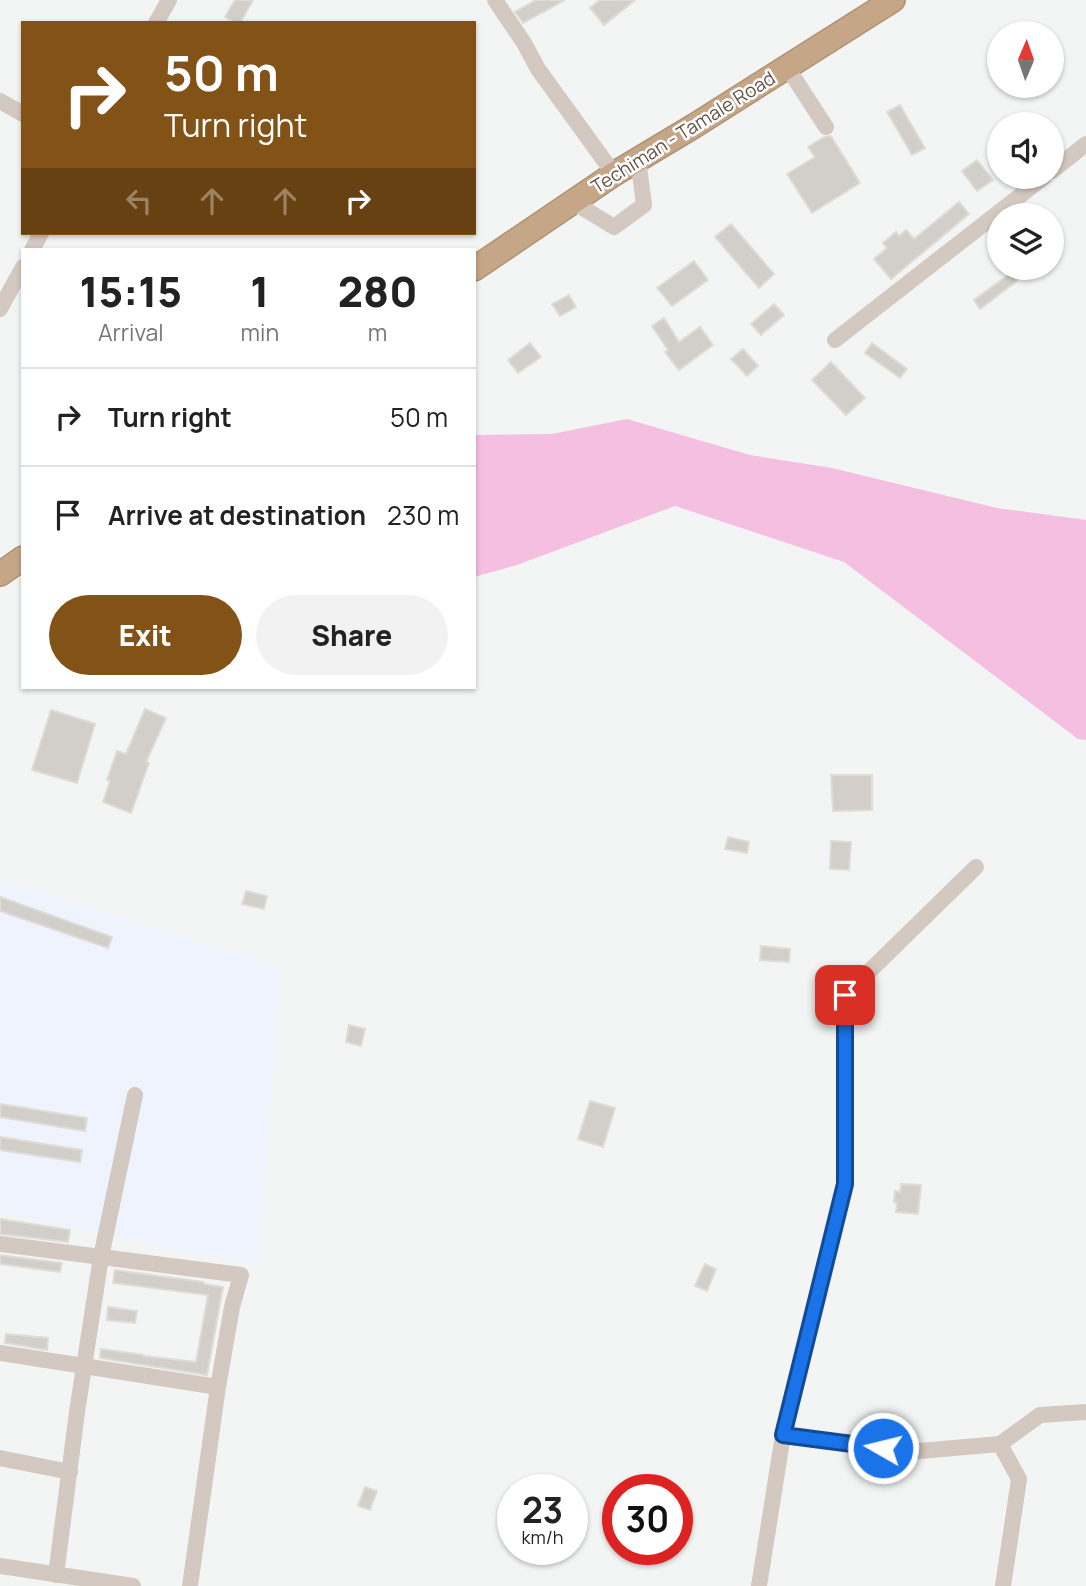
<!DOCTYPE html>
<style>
:root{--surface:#fff;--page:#f2f2f2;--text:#222;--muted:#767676;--line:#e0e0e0;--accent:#825217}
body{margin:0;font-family:Manrope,sans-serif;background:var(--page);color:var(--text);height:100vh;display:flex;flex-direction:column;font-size:26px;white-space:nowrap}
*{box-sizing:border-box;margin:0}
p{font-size:23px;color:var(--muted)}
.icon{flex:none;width:38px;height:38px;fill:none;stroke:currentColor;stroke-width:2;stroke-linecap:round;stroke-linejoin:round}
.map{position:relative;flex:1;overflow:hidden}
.sheet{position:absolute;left:21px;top:248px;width:455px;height:441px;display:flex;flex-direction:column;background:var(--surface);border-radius:0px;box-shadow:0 2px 5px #0004}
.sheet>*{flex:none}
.hud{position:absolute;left:21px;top:21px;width:455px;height:214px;border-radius:0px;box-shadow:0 2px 5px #0004;background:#825217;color:#fff;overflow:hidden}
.needle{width:46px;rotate:2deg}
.buttons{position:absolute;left:987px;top:21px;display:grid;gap:14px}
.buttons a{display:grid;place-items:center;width:77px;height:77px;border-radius:50%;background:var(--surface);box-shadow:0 2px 5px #0004;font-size:35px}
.speed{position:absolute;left:497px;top:1474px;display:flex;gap:14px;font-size:35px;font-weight:700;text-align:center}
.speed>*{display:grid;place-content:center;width:91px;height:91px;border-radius:50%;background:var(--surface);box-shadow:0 2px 5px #0004;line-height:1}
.speed small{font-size:18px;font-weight:400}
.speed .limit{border:10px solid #d22;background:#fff;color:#111}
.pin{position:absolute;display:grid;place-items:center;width:60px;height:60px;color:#fff;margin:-30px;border-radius:14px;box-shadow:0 4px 10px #0006}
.me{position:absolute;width:77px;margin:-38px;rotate:278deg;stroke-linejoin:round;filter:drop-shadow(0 0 5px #0008)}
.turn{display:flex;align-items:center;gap:24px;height:147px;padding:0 28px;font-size:32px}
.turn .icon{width:91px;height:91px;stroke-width:2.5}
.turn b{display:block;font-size:49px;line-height:60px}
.lanes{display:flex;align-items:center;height:66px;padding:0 28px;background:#0003;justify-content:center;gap:35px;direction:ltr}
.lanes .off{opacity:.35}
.eta{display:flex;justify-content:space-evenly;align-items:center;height:119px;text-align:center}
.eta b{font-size:42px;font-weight:800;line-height:49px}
.primary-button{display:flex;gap:14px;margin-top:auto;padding:14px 28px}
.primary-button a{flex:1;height:80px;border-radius:42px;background:var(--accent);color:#fff;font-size:28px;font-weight:800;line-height:80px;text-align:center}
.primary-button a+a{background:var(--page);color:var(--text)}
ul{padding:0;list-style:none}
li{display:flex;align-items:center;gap:21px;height:98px;padding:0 28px;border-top:2px solid var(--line)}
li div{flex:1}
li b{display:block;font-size:26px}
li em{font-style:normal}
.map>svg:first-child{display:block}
.commercial{fill:#eef3fe}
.green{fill:#f5bfe1}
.building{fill:#d2cfca;stroke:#dfdcd6;stroke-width:2}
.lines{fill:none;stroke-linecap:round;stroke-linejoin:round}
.highway-casing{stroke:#b19272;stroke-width:26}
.minor{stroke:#d3c9c0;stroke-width:16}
.highway{stroke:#c5a687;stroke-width:23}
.route-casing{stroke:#114b97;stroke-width:18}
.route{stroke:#1a73e8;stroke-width:12}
.labels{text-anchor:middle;stroke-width:5;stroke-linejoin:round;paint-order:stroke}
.street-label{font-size:19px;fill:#635448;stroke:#fff}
</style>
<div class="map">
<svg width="1086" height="1586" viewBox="0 0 1086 1586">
<rect width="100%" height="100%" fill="#f3f5f5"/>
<path class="commercial" d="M0 879 281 968 258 1265 0 1212Z"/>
<path class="green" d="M627 419 750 455 832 468 997 508 1086 520V740L1078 739 844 562 675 506 517 565 474 577V435L552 434Z"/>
<path class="building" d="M235 0H253L240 23H235L225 17Z
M536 0H565L523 23 515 12Z
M600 0H635L604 25 590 8Z
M900 105 925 148 912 155 887 112Z
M831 136 860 183 812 213 787 174 815 157 808 147 824 137Z
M977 160 993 180 977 191 962 171Z
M959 202 969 214 891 279 874 259 887 248 883 243 896 232 899 236 906 230 914 239Z
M731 224 774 274 759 288 715 237Z
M694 261 708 280 672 306 657 288Z
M1011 273 1017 281 980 309 974 300Z
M569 295 576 307 560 316 552 304Z
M774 304 784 315 761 335 751 324Z
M664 318 679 342 700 327 713 345 679 370 665 352 668 350 652 326Z
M530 343 541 357 518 373 508 360Z
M872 343 907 369 900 378 865 353Z
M743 349 758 366 747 376 731 359Z
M831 362 865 398 846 415 812 380Z
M145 709 166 718 146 762 149 763 131 813 103 802 110 781 107 780 117 751 126 754Z
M51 710 95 724 77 783 32 770Z
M831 775H872V810L833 811Z
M728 837 749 842 747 853 725 849Z
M831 841 851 842 849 870 830 869Z
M246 891 267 896 264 909 242 904Z
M0 897 112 937 108 948 0 911Z
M761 946 790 949 789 962 760 960Z
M349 1025 365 1029 361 1046 346 1042Z
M590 1101 615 1108 603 1147 578 1139Z
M0 1104 87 1118 85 1131 0 1117Z
M0 1137 82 1150 80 1162 0 1150Z
M901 1184 921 1185 918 1214 896 1212 897 1203 894 1202 895 1191 900 1192Z
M0 1219 70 1230 68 1242 0 1234Z
M0 1255 62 1263 60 1272 0 1264Z
M705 1264 716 1269 707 1291 695 1286Z
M115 1270 204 1282V1284L223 1287 207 1375 100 1358 101 1349 144 1355V1356L196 1362 208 1295 113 1283Z
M108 1307 137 1311 135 1323 107 1320Z
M6 1334 48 1338 47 1350 5 1343Z
M365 1487 377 1491 370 1510 358 1506Z"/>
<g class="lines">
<defs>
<path id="highway" d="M474 269 614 174 694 126 893 0
M0 574 23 558"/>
</defs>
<use href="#highway" class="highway-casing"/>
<path class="minor" d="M495 0 524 43 538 69 614 174
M156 23 169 0
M787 67 826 127
M0 101 23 114
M1052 171 1086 144
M573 202 614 227 644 205 638 159
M32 250 41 233
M0 309 23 267
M835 340 1044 177
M0 1244 241 1275 232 1307 218 1387 190 1586
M0 1353 218 1387
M783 1435 908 1452 1000 1444 1040 1415 1086 1412
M1000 1444 1019 1479 1003 1586
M0 1458 70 1472
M0 1566 133 1586
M56 1575 77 1412 101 1257 135 1095
M759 1586 783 1435 845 1184V995L976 867"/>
<use href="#highway" class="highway"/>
</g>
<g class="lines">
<defs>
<path id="route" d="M845 995V1184L783 1435 883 1448"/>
</defs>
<use href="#route" class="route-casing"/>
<use href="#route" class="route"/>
</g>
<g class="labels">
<g class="street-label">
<text transform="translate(683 132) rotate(-32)" y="7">Techiman - Tamale Road</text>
</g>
</g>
</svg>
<div class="buttons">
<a><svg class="needle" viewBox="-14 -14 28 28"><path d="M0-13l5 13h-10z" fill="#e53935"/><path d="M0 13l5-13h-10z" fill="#767676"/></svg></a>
<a><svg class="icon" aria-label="sound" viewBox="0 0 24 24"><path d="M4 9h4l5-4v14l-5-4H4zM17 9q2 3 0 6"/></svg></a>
<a><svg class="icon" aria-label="layers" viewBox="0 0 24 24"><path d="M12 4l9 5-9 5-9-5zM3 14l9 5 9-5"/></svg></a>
</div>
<div class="speed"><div>23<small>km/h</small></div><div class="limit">30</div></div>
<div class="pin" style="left:845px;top:995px;background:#d93025"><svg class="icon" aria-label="arrive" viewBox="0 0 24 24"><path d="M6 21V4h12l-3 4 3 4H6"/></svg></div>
<svg class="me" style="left:883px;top:1448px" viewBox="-20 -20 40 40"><circle r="17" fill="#1a73e8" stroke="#fff" stroke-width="3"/><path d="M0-11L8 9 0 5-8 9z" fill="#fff"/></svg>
<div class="hud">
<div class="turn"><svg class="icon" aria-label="right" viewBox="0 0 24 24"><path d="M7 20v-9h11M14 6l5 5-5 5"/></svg><div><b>50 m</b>Turn right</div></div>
<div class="lanes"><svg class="icon off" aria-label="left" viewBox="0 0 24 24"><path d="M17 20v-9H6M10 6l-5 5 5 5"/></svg><svg class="icon off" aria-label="ahead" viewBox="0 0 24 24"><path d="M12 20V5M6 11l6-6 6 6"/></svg><svg class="icon off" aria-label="ahead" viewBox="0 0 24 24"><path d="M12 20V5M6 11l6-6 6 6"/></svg><svg class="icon" aria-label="right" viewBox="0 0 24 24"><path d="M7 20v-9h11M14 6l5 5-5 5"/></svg></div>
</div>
<section class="sheet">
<div class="eta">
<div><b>15:15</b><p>Arrival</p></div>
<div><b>1</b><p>min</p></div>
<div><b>280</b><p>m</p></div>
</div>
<ul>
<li><svg class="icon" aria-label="right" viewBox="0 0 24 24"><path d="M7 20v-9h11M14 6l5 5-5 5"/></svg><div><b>Turn right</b></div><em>50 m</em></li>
<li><svg class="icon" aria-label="arrive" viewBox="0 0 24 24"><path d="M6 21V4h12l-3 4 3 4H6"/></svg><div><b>Arrive at destination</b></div><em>230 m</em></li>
</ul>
<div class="primary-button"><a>Exit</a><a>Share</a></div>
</section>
</div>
